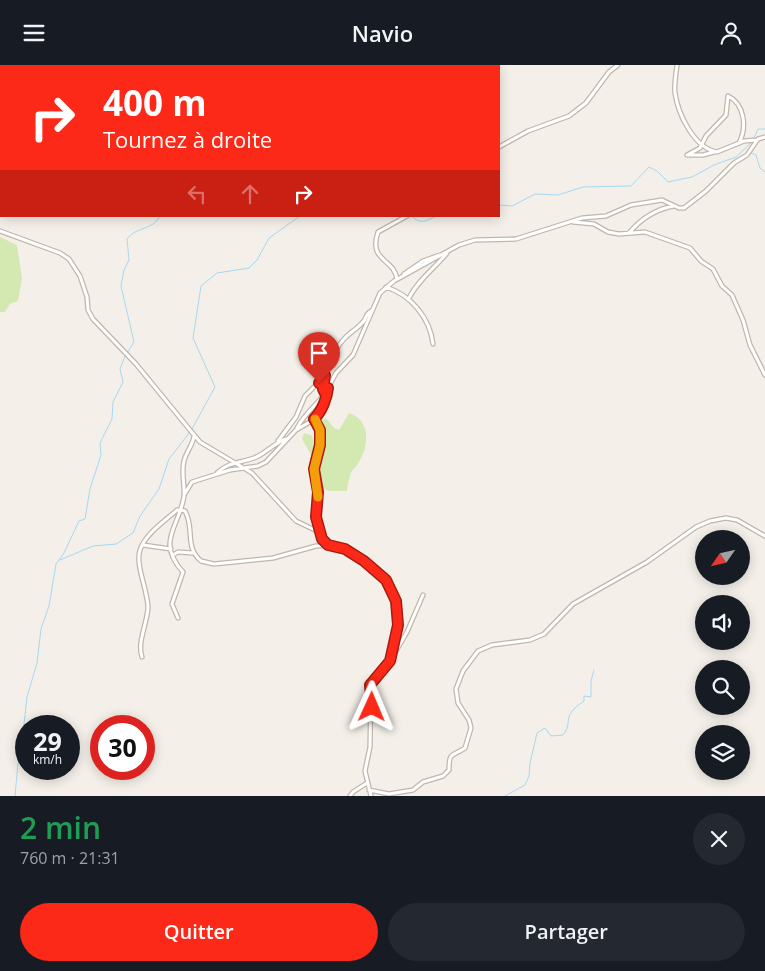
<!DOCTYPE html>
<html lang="fr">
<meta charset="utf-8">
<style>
:root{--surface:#171b24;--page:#242831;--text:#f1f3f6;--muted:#9ea1a6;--accent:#fc2918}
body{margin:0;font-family:"Open Sans",sans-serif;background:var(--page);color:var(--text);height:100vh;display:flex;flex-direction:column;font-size:19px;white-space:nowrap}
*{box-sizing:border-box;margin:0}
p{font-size:16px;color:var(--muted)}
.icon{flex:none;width:28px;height:28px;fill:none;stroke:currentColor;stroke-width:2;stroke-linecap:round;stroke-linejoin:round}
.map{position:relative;height:731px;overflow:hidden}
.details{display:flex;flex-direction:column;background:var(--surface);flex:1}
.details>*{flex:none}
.top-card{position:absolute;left:0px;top:0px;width:500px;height:152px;box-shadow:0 2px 12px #0003;background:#fc2918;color:#fff;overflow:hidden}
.needle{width:32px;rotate:236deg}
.tools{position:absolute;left:695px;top:465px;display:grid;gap:10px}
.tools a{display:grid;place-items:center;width:55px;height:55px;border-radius:50%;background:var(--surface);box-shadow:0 2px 12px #0003;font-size:25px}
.speed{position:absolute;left:15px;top:650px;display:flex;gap:10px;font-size:25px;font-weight:700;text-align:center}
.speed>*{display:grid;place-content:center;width:65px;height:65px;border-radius:50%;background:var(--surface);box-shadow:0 2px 12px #0003;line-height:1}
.speed small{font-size:12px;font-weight:400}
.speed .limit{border:8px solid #d22;background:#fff;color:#111}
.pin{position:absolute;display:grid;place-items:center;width:42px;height:42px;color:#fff;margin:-51px -21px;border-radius:50% 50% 50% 0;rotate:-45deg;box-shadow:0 0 5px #0007}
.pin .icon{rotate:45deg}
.me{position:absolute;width:55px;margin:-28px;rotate:1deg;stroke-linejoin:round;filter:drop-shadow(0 0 4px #0008)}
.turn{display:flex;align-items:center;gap:18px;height:105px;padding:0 20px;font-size:22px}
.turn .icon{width:65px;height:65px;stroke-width:2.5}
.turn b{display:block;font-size:35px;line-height:42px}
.lanes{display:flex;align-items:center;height:48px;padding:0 20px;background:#0003;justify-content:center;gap:25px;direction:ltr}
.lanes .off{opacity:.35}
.round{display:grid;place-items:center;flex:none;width:52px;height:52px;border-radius:26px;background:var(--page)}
.summary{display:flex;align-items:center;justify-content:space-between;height:85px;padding:0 20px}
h1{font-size:30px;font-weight:600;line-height:38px;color:#1e9e55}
.primary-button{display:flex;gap:10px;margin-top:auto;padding:10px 20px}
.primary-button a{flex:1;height:58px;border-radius:30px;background:var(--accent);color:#fff;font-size:20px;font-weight:600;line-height:58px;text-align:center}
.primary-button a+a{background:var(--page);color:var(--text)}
header{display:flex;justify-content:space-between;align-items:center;height:65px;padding:0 20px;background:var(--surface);font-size:22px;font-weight:600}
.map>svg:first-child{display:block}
.green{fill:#d4e9b1}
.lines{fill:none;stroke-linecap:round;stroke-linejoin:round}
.stream{stroke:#a5d8f1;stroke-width:1}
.street-casing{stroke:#c0b7ab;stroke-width:5.5}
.street{stroke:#fff;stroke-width:3}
.route-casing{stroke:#a41b10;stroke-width:12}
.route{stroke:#fc2918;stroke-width:9}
.slow{stroke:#f59e0b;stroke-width:9}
</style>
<header><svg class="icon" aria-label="menu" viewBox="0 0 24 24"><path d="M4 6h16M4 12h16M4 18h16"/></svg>Navio<svg class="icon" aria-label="person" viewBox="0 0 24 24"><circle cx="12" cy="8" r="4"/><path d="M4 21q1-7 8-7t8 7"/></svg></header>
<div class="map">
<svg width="765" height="731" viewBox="0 0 765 731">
<rect width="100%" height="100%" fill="#f4f0e9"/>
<path class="green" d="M0 172 17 180 22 213 18 236 10 239 5 247H0Z
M349 348C371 355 369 380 359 397 357 401 354 403 352 406 349 411 348 420 347 426H329L311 418 308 405 311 390 302 374 304 368 311 370 317 383 319 369 315 356 327 354 334 363 339 365Z"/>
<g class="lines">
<path class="stream" d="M176 1V0
M754 73 758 64H765
M751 88 756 90 760 103 765 107
M499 140 512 141 535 129 558 130 583 122 631 121 649 102 657 106 668 117 692 112 714 100 736 92 752 77
M412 151C420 160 426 156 436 151
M127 288 134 277 121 221 124 205 129 195 127 174C136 161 153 166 160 151
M192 364 215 322 193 273 201 221 217 208 249 203 257 195 269 173 300 151
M60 495 93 481 116 479 133 468 140 451 159 424 169 394 190 367
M15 731 18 699 21 691 20 670 24 659 27 632 37 598 41 564 49 541 56 499 64 488 79 456 85 454 90 424 101 390 100 378 112 354 113 337 123 317 120 304 125 291
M505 731 525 720 529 711 530 698 537 668 545 663 551 671 563 670C574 656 560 652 584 636V631L591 632V616L594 605"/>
<defs>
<path id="street" d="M677 0C676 9 674 19 675 28 678 49 694 83 717 87L744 76 757 75
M33 1 34 0
M728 31C745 39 747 63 739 78
M0 43H1
M499 82 528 66 569 51 586 38 609 7 618 0
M714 87 703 90H687L700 83 706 71 726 50 728 31
M573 157 594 159 608 167 619 169 645 167 690 183 701 196 713 204 722 221 732 230 743 255 750 280 765 310
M0 166 60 188 69 194 80 211 87 232 88 245 93 254 136 299 190 365 200 377 252 408 296 456 319 467
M629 168C640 155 656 144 674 141
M404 209 423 196 440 190
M397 214C394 193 368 197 378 167L407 151
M386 222C411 230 430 253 433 279
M409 233C418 215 434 204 447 188
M325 328C318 313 334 285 344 274 349 268 357 264 362 258 367 254 365 249 371 246
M315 354C325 376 316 382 314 402 313 410 317 418 318 425 321 444 308 462 328 480
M297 363C305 348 316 341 325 328
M278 376 296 352 305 331 323 313
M217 408C228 397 240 398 254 393 265 389 274 378 286 374
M184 430 192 417 230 405 258 401 266 397 296 365 315 354 320 349 328 323 336 308 353 290 380 228 394 216 459 180 475 175 516 174 582 153 606 151 631 140 662 135 679 143H684L706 126 734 98 747 90 758 74 765 72
M181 445 185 446C195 463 184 482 201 496L214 499 273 493 316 481 336 480 364 496 390 520 397 536 398 561 390 596 371 620 370 682 365 706 371 731
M143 480 171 484
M173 490 178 487 193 488
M178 553 172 539 183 507C155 476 180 461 184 431 185 420 181 407 184 396 186 387 193 380 194 371
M142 592C137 577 147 559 148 543 148 526 135 500 140 485 145 469 165 456 177 445H180
M392 593 407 567 423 530
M369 725 389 729 413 725 423 717 443 711 449 705C449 686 452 692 465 683L471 663 469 655 458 638 456 624 463 606 478 586 492 580 530 575 544 569 573 539 647 497 696 462 710 456 726 453 737 455 765 471
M350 731 353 727 367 718"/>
</defs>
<use href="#street" class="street-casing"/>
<use href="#street" class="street"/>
</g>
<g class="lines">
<defs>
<path id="route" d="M319 318 325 310 323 324 325 328 328 323C327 333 322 346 314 354L320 365V380L314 404 318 427 316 452 322 474 328 480 345 484 364 496 386 515 396 536 398 560 390 596 370 620 372 642"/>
</defs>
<use href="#route" class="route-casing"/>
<use href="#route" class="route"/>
<path class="slow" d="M315 354 320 365V380L314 404 318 432"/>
</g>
</svg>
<div class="tools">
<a><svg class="needle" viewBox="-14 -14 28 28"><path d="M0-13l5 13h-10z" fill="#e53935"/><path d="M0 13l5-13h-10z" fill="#9ea1a6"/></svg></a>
<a><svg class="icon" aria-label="sound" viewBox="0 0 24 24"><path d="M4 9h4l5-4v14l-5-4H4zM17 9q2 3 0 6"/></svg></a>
<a><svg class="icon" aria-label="search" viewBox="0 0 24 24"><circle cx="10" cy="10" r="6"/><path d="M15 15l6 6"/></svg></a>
<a><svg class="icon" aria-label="layers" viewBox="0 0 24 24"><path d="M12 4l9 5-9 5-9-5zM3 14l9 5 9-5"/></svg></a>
</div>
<div class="speed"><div>29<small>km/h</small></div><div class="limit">30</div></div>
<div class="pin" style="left:319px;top:318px;background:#d93025"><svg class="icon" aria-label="arrive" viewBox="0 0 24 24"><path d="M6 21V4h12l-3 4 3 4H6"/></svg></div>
<svg class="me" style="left:372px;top:642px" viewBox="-20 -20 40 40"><path d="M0-17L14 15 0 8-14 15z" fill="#fc2918" stroke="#fff" stroke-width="4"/></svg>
<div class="top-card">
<div class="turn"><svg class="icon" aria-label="right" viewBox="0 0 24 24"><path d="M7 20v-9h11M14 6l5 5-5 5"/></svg><div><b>400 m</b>Tournez à droite</div></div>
<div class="lanes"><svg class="icon off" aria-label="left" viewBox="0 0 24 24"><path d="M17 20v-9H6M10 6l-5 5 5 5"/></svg><svg class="icon off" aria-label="ahead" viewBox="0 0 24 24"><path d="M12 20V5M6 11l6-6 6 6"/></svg><svg class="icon" aria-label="right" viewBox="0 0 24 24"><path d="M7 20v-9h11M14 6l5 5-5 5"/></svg></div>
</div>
</div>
<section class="details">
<div class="summary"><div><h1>2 min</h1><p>760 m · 21:31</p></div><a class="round"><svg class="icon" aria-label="close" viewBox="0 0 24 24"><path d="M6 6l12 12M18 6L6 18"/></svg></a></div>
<div class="primary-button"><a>Quitter</a><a>Partager</a></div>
</section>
